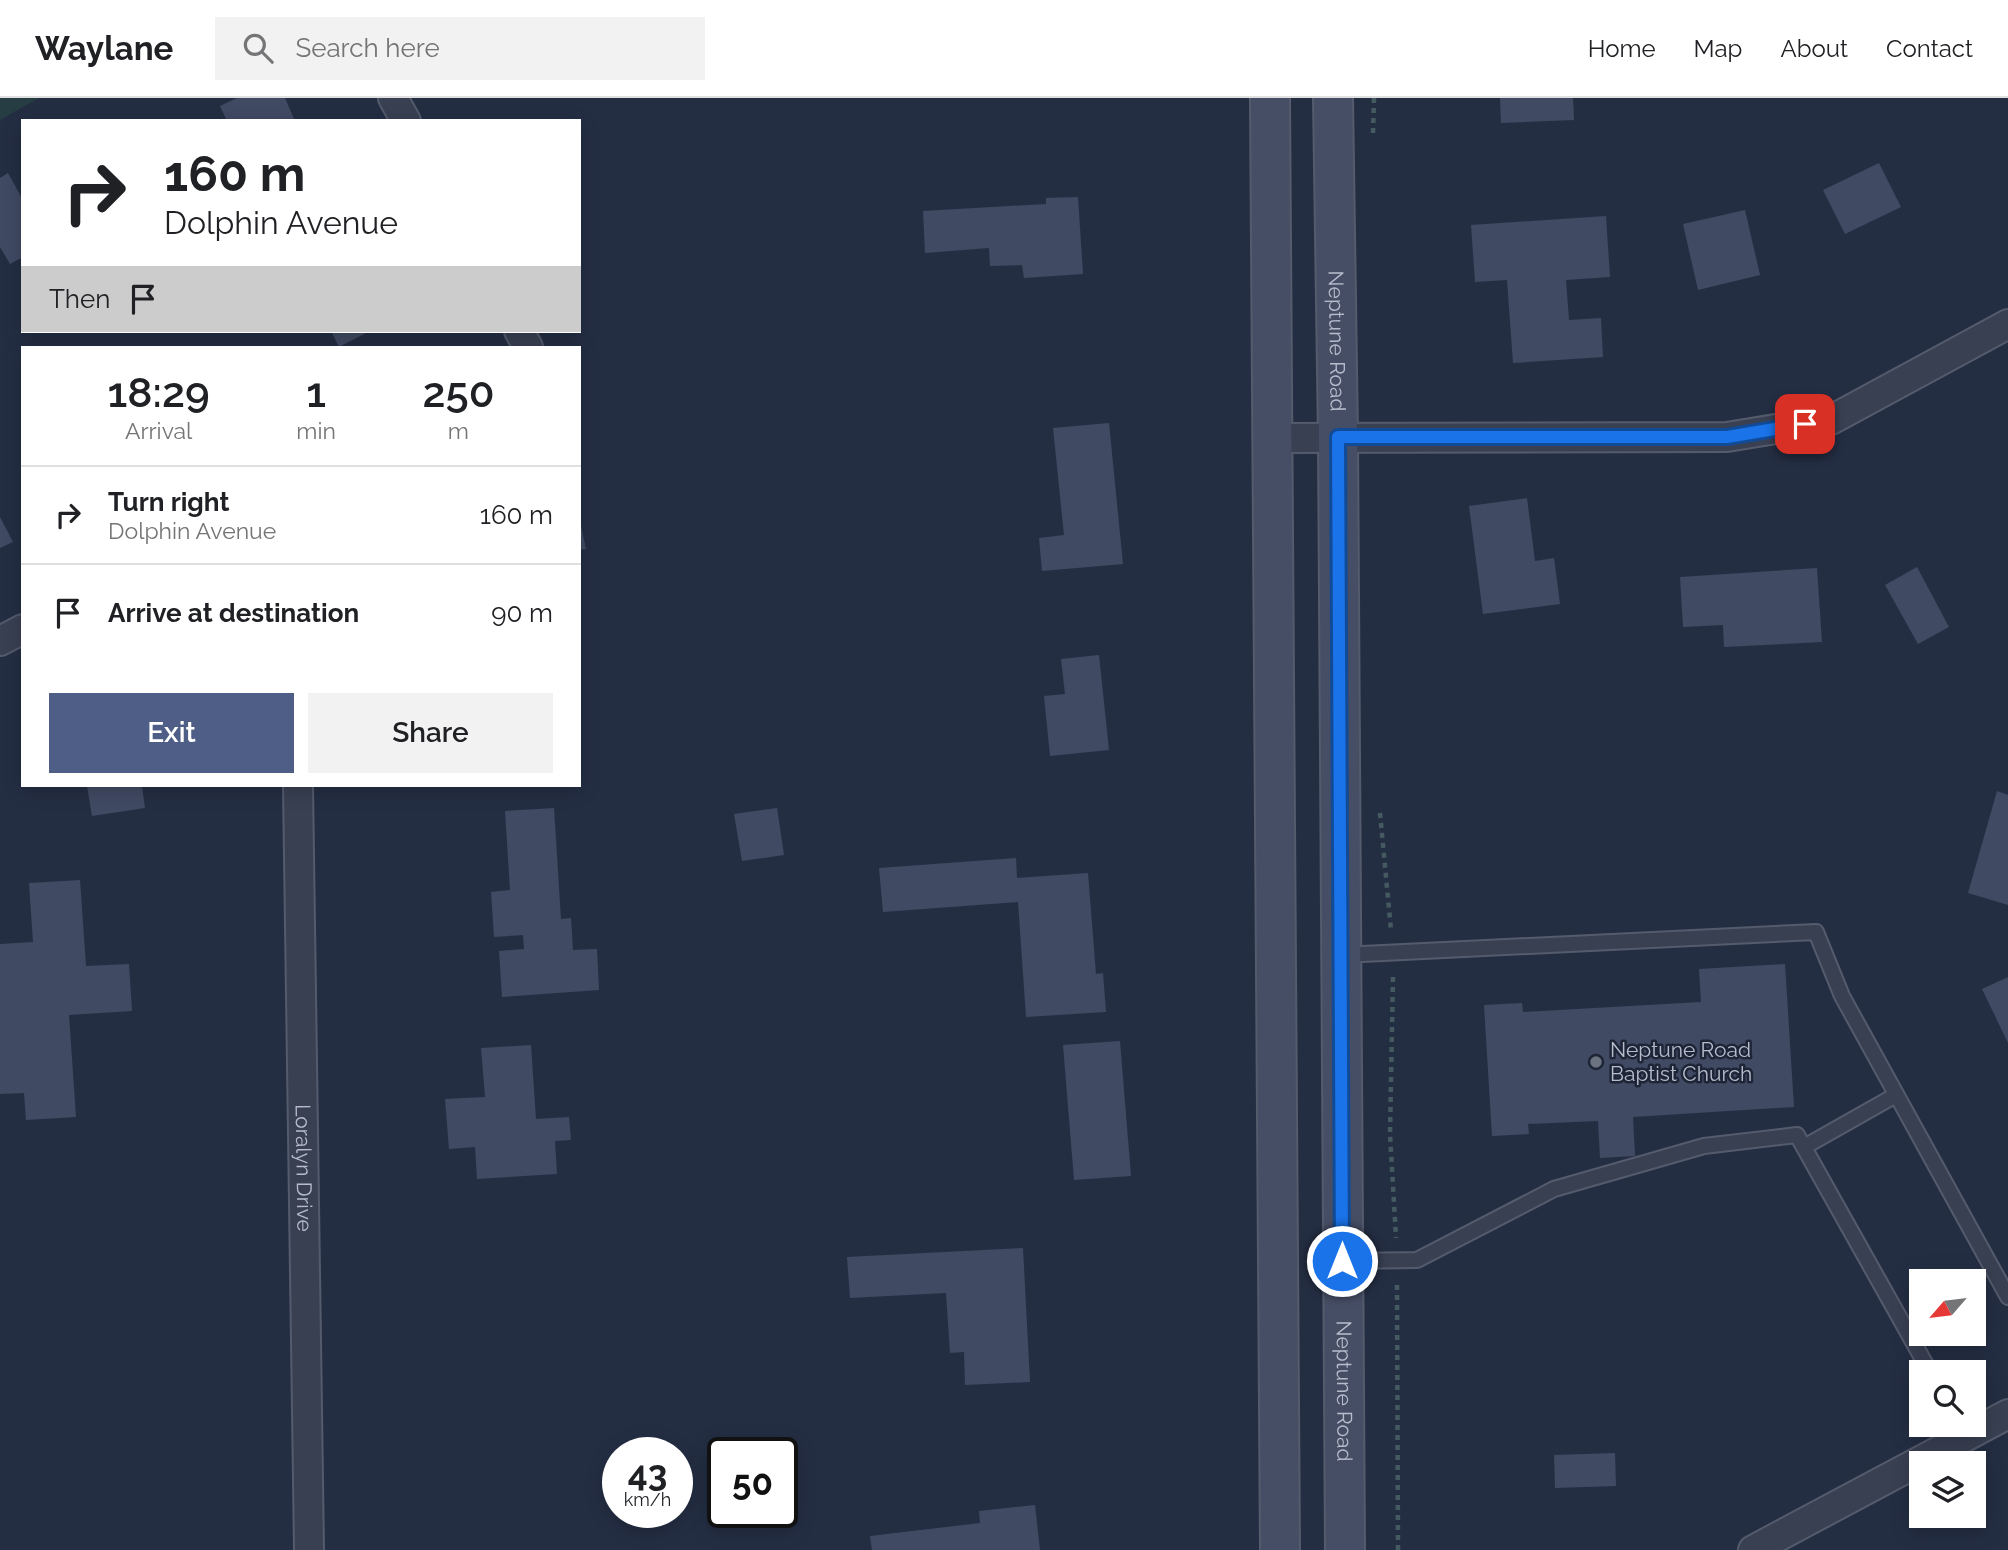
<!DOCTYPE html>
<style>
:root{--surface:#fff;--page:#f2f2f2;--text:#202124;--muted:#757577;--line:#e0e0e0;--accent:#4f5e86}
body{margin:0;font-family:Raleway,sans-serif;background:var(--page);color:var(--text);height:100vh;display:flex;flex-direction:column;font-size:26px;white-space:nowrap}
*{box-sizing:border-box;margin:0}
p{font-size:23px;color:var(--muted)}
.icon{flex:none;width:38px;height:38px;fill:none;stroke:currentColor;stroke-width:2;stroke-linecap:round;stroke-linejoin:round}
.map{position:relative;flex:1;overflow:hidden}
.side{position:absolute;left:21px;top:248px;width:560px;height:441px;display:flex;flex-direction:column;background:var(--surface);border-radius:0px;box-shadow:0 4px 18px #0003}
.side>*{flex:none}
.banner{position:absolute;left:21px;top:21px;width:560px;height:214px;border-radius:0px;box-shadow:0 4px 18px #0003;background:#fff;color:var(--text);overflow:hidden}
.needle{width:46px;rotate:242deg}
.buttons{position:absolute;left:1909px;top:1171px;display:grid;gap:14px}
.buttons a{display:grid;place-items:center;width:77px;height:77px;border-radius:0px;background:var(--surface);box-shadow:0 4px 18px #0003;font-size:35px}
.speed{position:absolute;left:602px;top:1339px;display:flex;gap:14px;font-size:35px;font-weight:700;text-align:center}
.speed>*{display:grid;place-content:center;width:91px;height:91px;border-radius:50%;background:var(--surface);box-shadow:0 4px 18px #0003;line-height:1}
.speed small{font-size:18px;font-weight:400}
.speed .limit{border:4px solid #111;border-radius:10px;background:#fff;color:#111}
.pin{position:absolute;display:grid;place-items:center;width:60px;height:60px;color:#fff;margin:-30px;border-radius:14px;box-shadow:0 4px 10px #0006}
.me{position:absolute;width:77px;margin:-38px;rotate:0deg;stroke-linejoin:round;filter:drop-shadow(0 0 5px #0008)}
.turn{display:flex;align-items:center;gap:24px;height:147px;padding:0 28px;font-size:32px}
.turn .icon{width:91px;height:91px;stroke-width:2.5}
.turn b{display:block;font-size:49px;line-height:60px}
.then{display:flex;align-items:center;height:66px;padding:0 28px;background:#0003;gap:14px;font-size:26px}
.eta{display:flex;justify-content:space-evenly;align-items:center;height:119px;text-align:center}
.eta b{font-size:42px;font-weight:600;line-height:49px}
.primary-button{display:flex;gap:14px;margin-top:auto;padding:14px 28px}
.primary-button a{flex:1;height:80px;border-radius:0px;background:var(--accent);color:#fff;font-size:28px;font-weight:600;line-height:80px;text-align:center}
.primary-button a+a{background:var(--page);color:var(--text)}
ul{padding:0;list-style:none}
li{display:flex;align-items:center;gap:21px;height:98px;padding:0 28px;border-top:2px solid var(--line)}
li div{flex:1}
li b{display:block;font-size:26px}
li em{font-style:normal}
header{display:flex;align-items:center;gap:42px;box-sizing:border-box;height:98px;padding:0 35px;background:var(--surface);border-bottom:2px solid var(--line)}
header strong{font-size:33px}
nav{display:flex;gap:38px;margin-inline-start:auto;font-size:24px}
.search{width:490px;height:63px;background:var(--page);display:flex;align-items:center;gap:18px;box-sizing:border-box;padding:0 24px;border-radius:0px;color:var(--muted);font-size:26px}
.map>svg:first-child{display:block}
.green{fill:#263d43}
.building{fill:#404a63}
.lines{fill:none;stroke-linecap:round;stroke-linejoin:round}
.service-casing{stroke:#545b6c;stroke-width:18}
.minor-casing{stroke:#545b6c;stroke-width:32}
.secondary-casing{stroke:#545b6c;stroke-width:42}
.path{stroke:#455a60;stroke-width:4.5;stroke-dasharray:5 5;stroke-linecap:butt}
.service{stroke:#394052;stroke-width:14}
.minor{stroke:#394052;stroke-width:28}
.secondary{stroke:#464e65;stroke-width:38}
.route-casing{stroke:#114b97;stroke-width:18}
.route{stroke:#1a73e8;stroke-width:12}
.worship-dot{fill:#6b7280;stroke:#1d2537;stroke-width:2.5}
.labels{text-anchor:middle;stroke-width:5;stroke-linejoin:round;paint-order:stroke}
.street-label{font-size:21px;fill:#b6bccc;stroke:#1d2537}
.poi-label{font-size:21px;fill:#b6bccc;stroke:#1d2537;text-anchor:start}
</style>
<header>
<strong>Waylane</strong>
<div class="search"><svg class="icon" aria-label="search" viewBox="0 0 24 24"><circle cx="10" cy="10" r="6"/><path d="M15 15l6 6"/></svg>Search here</div>
<nav><a>Home</a><a>Map</a><a>About</a><a>Contact</a></nav>
</header>
<div class="map">
<svg width="2008" height="1452" viewBox="0 0 2008 1452">
<rect width="100%" height="100%" fill="#242e43"/>
<path class="green" d="M0 0H39L0 22Z"/>
<path class="building" d="M237 0H285L295 23H227L220 8Z
M1500 0H1573L1574 22 1501 25Z
M1879 65 1901 109 1845 136 1823 92Z
M8 75 23 102V159L10 166 0 149V80Z
M1078 99 1083 176 1024 180 1022 167 990 168 989 150 925 155 923 113 1046 106V100Z
M1745 112 1760 177 1698 192 1683 126Z
M1606 118 1610 179 1566 182 1569 222 1601 220 1603 259 1513 265 1507 182 1475 184 1471 127Z
M331 233H370L339 249Z
M1109 325 1123 466 1042 473 1039 440 1064 437 1053 330Z
M1527 400 1535 463 1554 460 1560 506 1483 516 1469 408Z
M579 418 586 451 579 452Z
M0 419 13 444 0 450Z
M1917 469 1949 529 1918 546 1885 487Z
M1817 470 1822 544 1724 549 1723 527 1683 529 1680 479Z
M1099 557 1109 652 1050 658 1044 598 1065 596 1061 561Z
M87 688H142L145 710 92 718Z
M1997 693 2008 697V807L1968 795Z
M554 710 561 821 571 820 573 852 597 851 599 892 502 899 499 853 524 851 523 837 494 839 491 794 510 792 505 713Z
M777 710 784 757 742 763 734 716Z
M1016 760 1017 780 1088 775 1096 876 1103 875 1106 914 1026 919 1018 804 883 814 879 770Z
M80 782 86 868 129 866 132 913 69 917 76 1019 26 1022 24 995 0 996V846L33 844 29 785Z
M1785 866 1794 1009 1633 1019 1635 1058 1600 1060 1598 1023 1528 1026 1529 1036 1492 1038 1484 907 1522 905 1523 914 1701 904 1699 871Z
M2008 879V945L1982 891Z
M1120 943 1131 1078 1074 1082 1063 947Z
M531 947 536 1021 569 1019 571 1042 555 1043 557 1076 477 1081 475 1049 449 1051 445 1001 485 999 481 950Z
M1023 1150 1030 1284 965 1287 964 1254 950 1255 946 1195 850 1200 847 1159Z
M1615 1355 1616 1388 1555 1390 1554 1357Z
M1035 1407 1040 1452H872L870 1438 980 1425 979 1413Z"/>
<g class="lines">
<defs>
<path id="service" d="M1342 857 1816 834 1842 898 2008 1199
M1804 1049 1896 997
M1346 1163 1417 1162 1554 1091 1704 1048 1797 1037 1930 1274"/>
<g id="minor">
<path d="M393 0 406 23"/>
<path d="M519 233 528 249 526 250"/>
<path d="M1272 340 1727 339 1831 322 2008 226"/>
<path d="M0 543 23 531"/>
<path id="s1" d="M298 688 309 1452"/>
<path d="M1753 1452 2008 1316"/>
</g>
<g id="secondary">
<path d="M1270 0 1280 1452"/>
<path id="s2" d="M1333 0 1338 339 1345 1452"/>
</g>
</defs>
<use href="#service" class="service-casing"/>
<use href="#minor" class="minor-casing"/>
<use href="#secondary" class="secondary-casing"/>
<path class="path" d="M1373 35 1374 0
M1380 715 1391 832
M1393 879 1390 1036 1396 1140
M1397 1187 1398 1452"/>
<use href="#service" class="service"/>
<use href="#minor" class="minor"/>
<use href="#secondary" class="secondary"/>
</g>
<g class="lines">
<defs>
<path id="route" d="M1342 1163 1338 339H1727L1805 326"/>
</defs>
<use href="#route" class="route-casing"/>
<use href="#route" class="route"/>
</g>
<circle class="worship-dot" cx="1596" cy="964" r="7"/>
<g class="labels">
<g class="street-label">
<text dy="7" stroke="none"><textPath href="#s2" startOffset="243">Neptune Road</textPath></text>
<text dy="7" stroke="none"><textPath href="#s1" startOffset="382">Loralyn Drive</textPath></text>
<text dy="7" stroke="none"><textPath href="#s2" startOffset="1293">Neptune Road</textPath></text>
</g>
<g class="poi-label">
<text x="1610" y="959">Neptune Road<tspan x="1610" dy="24">Baptist Church</tspan></text>
</g>
</g>
</svg>
<div class="buttons">
<a><svg class="needle" viewBox="-14 -14 28 28"><path d="M0-13l5 13h-10z" fill="#e53935"/><path d="M0 13l5-13h-10z" fill="#757577"/></svg></a>
<a><svg class="icon" aria-label="search" viewBox="0 0 24 24"><circle cx="10" cy="10" r="6"/><path d="M15 15l6 6"/></svg></a>
<a><svg class="icon" aria-label="layers" viewBox="0 0 24 24"><path d="M12 4l9 5-9 5-9-5zM3 14l9 5 9-5"/></svg></a>
</div>
<div class="speed"><div>43<small>km/h</small></div><div class="limit">50</div></div>
<div class="pin" style="left:1805px;top:326px;background:#d93025"><svg class="icon" aria-label="arrive" viewBox="0 0 24 24"><path d="M6 21V4h12l-3 4 3 4H6"/></svg></div>
<svg class="me" style="left:1342px;top:1163px" viewBox="-20 -20 40 40"><circle r="17" fill="#1a73e8" stroke="#fff" stroke-width="3"/><path d="M0-11L8 9 0 5-8 9z" fill="#fff"/></svg>
<div class="banner">
<div class="turn"><svg class="icon" aria-label="right" viewBox="0 0 24 24"><path d="M7 20v-9h11M14 6l5 5-5 5"/></svg><div><b>160 m</b>Dolphin Avenue</div></div>
<div class="then">Then<svg class="icon" aria-label="arrive" viewBox="0 0 24 24"><path d="M6 21V4h12l-3 4 3 4H6"/></svg></div>
</div>
<section class="side">
<div class="eta">
<div><b>18:29</b><p>Arrival</p></div>
<div><b>1</b><p>min</p></div>
<div><b>250</b><p>m</p></div>
</div>
<ul>
<li><svg class="icon" aria-label="right" viewBox="0 0 24 24"><path d="M7 20v-9h11M14 6l5 5-5 5"/></svg><div><b>Turn right</b><p>Dolphin Avenue</p></div><em>160 m</em></li>
<li><svg class="icon" aria-label="arrive" viewBox="0 0 24 24"><path d="M6 21V4h12l-3 4 3 4H6"/></svg><div><b>Arrive at destination</b></div><em>90 m</em></li>
</ul>
<div class="primary-button"><a>Exit</a><a>Share</a></div>
</section>
</div>
